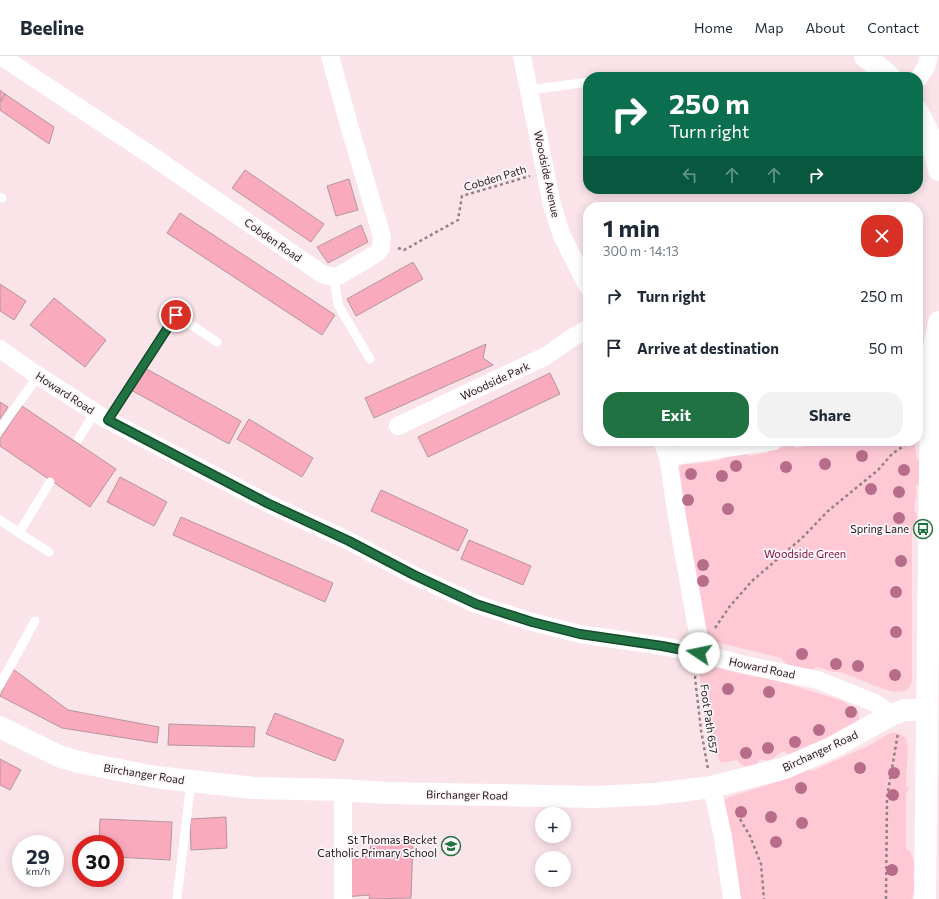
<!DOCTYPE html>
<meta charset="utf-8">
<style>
:root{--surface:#fff;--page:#f2f2f3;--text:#1f2937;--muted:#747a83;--line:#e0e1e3;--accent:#217242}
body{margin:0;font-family:Commissioner,sans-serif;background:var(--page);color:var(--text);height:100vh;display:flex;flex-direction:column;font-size:15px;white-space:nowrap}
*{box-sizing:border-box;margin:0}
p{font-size:13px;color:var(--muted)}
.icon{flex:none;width:22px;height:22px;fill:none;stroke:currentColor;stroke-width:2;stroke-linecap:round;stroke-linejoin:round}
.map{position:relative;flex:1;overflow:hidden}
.details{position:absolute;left:583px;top:146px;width:340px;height:244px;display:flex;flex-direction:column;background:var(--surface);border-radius:16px;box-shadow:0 2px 10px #0003}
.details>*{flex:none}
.top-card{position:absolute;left:583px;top:16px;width:340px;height:122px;border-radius:16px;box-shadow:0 2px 10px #0003;background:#0b6e4f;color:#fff;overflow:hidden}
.controls{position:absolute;left:535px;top:751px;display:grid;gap:8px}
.controls a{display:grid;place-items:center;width:36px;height:36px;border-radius:50%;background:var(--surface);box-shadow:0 2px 10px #0003;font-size:20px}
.speed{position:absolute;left:12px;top:779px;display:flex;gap:8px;font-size:20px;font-weight:700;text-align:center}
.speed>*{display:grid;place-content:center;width:52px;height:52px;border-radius:50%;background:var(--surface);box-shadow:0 2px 10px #0003;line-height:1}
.speed small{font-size:10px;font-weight:400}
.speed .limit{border:6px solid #d22;background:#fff;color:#111}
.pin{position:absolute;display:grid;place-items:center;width:34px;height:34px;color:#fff;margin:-17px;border:2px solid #fff;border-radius:50%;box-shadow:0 1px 4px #0007}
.me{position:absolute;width:44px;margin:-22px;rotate:281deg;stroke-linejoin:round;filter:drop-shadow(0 0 3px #0008)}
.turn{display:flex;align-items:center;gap:14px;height:84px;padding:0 20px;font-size:18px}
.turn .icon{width:52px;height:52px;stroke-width:2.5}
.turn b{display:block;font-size:28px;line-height:34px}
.lanes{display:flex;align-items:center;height:38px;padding:0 20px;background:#0003;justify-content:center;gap:20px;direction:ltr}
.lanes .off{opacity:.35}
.round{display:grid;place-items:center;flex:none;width:42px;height:42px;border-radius:16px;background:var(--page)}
.headline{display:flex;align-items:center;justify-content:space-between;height:68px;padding:0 20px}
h1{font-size:24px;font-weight:700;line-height:30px}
.cta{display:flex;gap:8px;margin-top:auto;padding:8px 20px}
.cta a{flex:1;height:46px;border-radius:16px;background:var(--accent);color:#fff;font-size:16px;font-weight:700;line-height:46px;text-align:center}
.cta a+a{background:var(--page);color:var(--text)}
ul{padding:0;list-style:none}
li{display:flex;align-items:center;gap:12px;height:52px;padding:0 20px}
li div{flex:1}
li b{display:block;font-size:15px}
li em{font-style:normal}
header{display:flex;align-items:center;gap:24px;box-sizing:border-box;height:56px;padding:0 20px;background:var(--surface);border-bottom:1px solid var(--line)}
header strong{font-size:19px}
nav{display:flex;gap:22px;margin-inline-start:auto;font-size:14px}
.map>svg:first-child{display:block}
.green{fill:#fec9d5}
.building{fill:#f9aabd;stroke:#b2979d}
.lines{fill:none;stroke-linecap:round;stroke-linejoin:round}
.path{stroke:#928185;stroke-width:2.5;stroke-dasharray:3 3;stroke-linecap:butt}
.lane{stroke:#fff;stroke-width:9}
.street{stroke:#fff;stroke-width:18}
.secondary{stroke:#fff;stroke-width:22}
.primary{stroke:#fff;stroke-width:22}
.tree{fill:#b76d8a}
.route-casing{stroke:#154a2b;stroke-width:10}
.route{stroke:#217242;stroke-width:7}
.labels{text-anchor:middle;stroke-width:3.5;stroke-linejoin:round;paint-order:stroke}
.street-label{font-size:11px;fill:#21171a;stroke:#fcf6f8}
.poi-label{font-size:11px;fill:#21171a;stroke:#fcf6f8;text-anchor:end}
.park-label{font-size:11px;fill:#7f0b3c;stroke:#fcf6f8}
</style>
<header>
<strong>Beeline</strong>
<nav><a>Home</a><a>Map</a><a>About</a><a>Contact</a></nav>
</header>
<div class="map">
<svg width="939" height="843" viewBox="0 0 939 843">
<rect width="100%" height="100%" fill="#fbe4e9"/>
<path class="green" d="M819 385 827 387 836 385H914L917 403 921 406 924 425 916 430C918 439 914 445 914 454L917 457 916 469 912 472V625C905 655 851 613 833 616L831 615 816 611C812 616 800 614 793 612 789 611 785 607 782 604V602L720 587 712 583 706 576 677 413 681 409 685 408H692L716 405 720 404 725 400 743 398H748L749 400 767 397 768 394 777 392 792 390 796 392 812 389Z
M703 609 777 623 778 625 843 645 859 656V664L853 668 835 677V680L816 688 810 689 809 692 794 700 786 697 785 695C774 698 775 708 760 703 755 713 743 713 737 704L721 707 717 699 710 697 699 615Z
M890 677H898L906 682 908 692 906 730 909 732 906 739V792L910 795 915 808 913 820 916 827 912 843H739L721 749 726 742 780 725 779 723 809 713 811 715 817 713 872 688Z"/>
<path class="building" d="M0 34 5 38 0 46Z
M5 38 54 71 49 88 0 54V46Z
M245 114 324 168 311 186 232 132Z
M349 123 358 154 336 160 327 130Z
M180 157 335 259 322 279 167 177Z
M361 169 368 186 328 207 317 191Z
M413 206 423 223 356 260 347 243Z
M0 228 26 245 14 264 0 255Z
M54 242 106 284 85 311 30 269Z
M486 288 483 302 493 309 374 362 365 342Z
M143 311 241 365 229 388 131 334Z
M550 317 560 338 428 401 418 381Z
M0 346 8 351 0 363Z
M22 350 116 413 90 451 0 390V383Z
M249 363 313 402 302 421 237 383Z
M120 421 167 446 154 470 107 446Z
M381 434 468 474 458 495 371 455Z
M181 461 333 527 325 546 173 479Z
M469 484 531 510 523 529 461 503Z
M13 613 68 654 159 671 157 687 62 672 0 640Z
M275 657 344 684 335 705 266 678Z
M169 668 255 671 254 691 168 689Z
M0 703 21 714 10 734 0 729Z
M226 761 227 792 191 794 190 763Z
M100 763 172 766 170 804 115 801V788H99Z
M371 784 413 785 411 842 369 843 370 839 343 841 345 799 370 800Z"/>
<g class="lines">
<path class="path" d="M398 192 404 194 458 164 462 140 530 120
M715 572 730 550 752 525 802 482 828 455 878 414 892 398 911 385
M696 614 695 622 701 674 708 713
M737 758 750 780 761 808 764 843
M886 843 887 741 898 677"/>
<path class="lane" d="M627 21H642
M530 34 588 26
M0 141 2 142
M334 221 338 249 370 303
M108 364 176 259 217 286
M0 373 38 320
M79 382 95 356
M0 464 19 477 50 426
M19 477 49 496
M0 629 35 565
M177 843 191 725"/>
<path class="street" d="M1 0 155 102 322 218 334 221 340 219 377 197 381 192 382 181 349 69 330 0
M522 0 552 149 562 180 588 231
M918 23 926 11 929 0
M0 293 31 315 104 362 267 447 349 485 413 519 476 548 532 566 580 578 662 590 699 597 745 609 818 624 875 647 891 659
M398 370 546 300 573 281 588 273
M662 385 668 401 677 461 699 583V597
M668 401 774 385
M712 731 723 781 732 843
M343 734V843"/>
<path class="secondary" d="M0 671 61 701 83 707 155 721 254 732 343 734 386 737 596 741 655 738 712 731 785 712 833 691 891 659 905 654H927
M925 843 931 331 934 293 939 266"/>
<path class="primary" d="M865 0 890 21
M918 56 931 82 939 114"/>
</g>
<g class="tree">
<circle cx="862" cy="400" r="6"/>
<circle cx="825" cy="408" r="6"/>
<circle cx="736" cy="410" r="6"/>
<circle cx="786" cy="411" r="6"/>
<circle cx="904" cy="414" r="6"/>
<circle cx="691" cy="418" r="6"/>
<circle cx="722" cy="420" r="6"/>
<circle cx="871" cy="433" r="6"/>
<circle cx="899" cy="436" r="6"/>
<circle cx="688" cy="444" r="6"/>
<circle cx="728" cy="453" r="6"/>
<circle cx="899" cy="462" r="6"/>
<circle cx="901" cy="505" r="6"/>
<circle cx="703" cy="509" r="6"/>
<circle cx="703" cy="525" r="6"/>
<circle cx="896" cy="536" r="6"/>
<circle cx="896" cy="576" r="6"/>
<circle cx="802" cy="598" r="6"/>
<circle cx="836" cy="608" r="6"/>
<circle cx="858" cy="610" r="6"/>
<circle cx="895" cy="619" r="6"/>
<circle cx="728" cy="633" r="6"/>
<circle cx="769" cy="636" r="6"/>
<circle cx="851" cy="656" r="6"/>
<circle cx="819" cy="674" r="6"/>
<circle cx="795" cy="686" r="6"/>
<circle cx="768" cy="692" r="6"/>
<circle cx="746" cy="697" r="6"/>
<circle cx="860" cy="712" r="6"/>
<circle cx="894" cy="717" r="6"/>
<circle cx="801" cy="732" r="6"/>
<circle cx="893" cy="739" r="6"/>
<circle cx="741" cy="756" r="6"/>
<circle cx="771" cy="761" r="6"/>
<circle cx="802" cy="767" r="6"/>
<circle cx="776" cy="786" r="6"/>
<circle cx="892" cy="814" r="6"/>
</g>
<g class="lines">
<defs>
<path id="route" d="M176 259 108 364 267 447 349 485 414 519 476 548 532 566 580 578 662 590 699 597"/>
</defs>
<use href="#route" class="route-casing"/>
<use href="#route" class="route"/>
</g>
<defs>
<symbol id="bus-ring" viewBox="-11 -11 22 22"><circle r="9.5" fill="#fcf6f8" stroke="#217242" stroke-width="1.5"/><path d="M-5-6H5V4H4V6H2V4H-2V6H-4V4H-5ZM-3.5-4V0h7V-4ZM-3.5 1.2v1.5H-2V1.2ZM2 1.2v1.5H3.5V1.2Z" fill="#217242"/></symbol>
<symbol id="school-ring" viewBox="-11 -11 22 22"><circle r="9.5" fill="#fcf6f8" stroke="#217242" stroke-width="1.5"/><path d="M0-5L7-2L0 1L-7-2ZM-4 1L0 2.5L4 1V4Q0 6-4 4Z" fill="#217242"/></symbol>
</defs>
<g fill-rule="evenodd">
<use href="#bus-ring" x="912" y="462" width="22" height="22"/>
<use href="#school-ring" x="440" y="779" width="22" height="22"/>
</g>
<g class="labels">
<g class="street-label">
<text transform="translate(547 118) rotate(78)" y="4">Woodside Avenue</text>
<text transform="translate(495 122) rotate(-17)" y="4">Cobden Path</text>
<text transform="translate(273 184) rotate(35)" y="4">Cobden Road</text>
<text transform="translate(495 325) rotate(-25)" y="4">Woodside Park</text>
<text transform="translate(65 337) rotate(33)" y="4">Howard Road</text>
<text transform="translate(762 612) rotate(12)" y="4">Howard Road</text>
<text transform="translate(709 663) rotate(82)" y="4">Foot Path 657</text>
<text transform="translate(820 695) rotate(-25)" y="4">Birchanger Road</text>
<text transform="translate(144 718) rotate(9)" y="4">Birchanger Road</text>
<text transform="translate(467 739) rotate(1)" y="4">Birchanger Road</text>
</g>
<g class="poi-label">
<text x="909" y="477">Spring Lane</text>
<text x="437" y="788">St Thomas Becket<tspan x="437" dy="13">Catholic Primary School</tspan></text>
</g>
<g class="park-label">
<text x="805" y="502">Woodside Green</text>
</g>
</g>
</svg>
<div class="controls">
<a>+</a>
<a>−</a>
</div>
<div class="speed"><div>29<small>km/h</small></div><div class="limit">30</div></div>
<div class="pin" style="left:176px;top:259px;background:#d93025"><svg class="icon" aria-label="arrive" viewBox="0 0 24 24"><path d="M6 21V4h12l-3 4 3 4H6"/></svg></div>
<svg class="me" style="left:699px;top:597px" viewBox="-20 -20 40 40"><circle r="19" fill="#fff"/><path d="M0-13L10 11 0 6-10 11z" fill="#217242"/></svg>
<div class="top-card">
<div class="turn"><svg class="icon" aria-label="right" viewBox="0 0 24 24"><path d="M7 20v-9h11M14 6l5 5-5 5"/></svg><div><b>250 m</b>Turn right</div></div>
<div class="lanes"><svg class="icon off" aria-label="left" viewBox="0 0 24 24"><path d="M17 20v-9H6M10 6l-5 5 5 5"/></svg><svg class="icon off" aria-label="ahead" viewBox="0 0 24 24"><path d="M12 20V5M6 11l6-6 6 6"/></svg><svg class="icon off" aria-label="ahead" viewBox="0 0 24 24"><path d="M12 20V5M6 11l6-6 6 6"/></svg><svg class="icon" aria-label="right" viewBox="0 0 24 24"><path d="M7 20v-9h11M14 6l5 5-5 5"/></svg></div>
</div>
<section class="details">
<div class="headline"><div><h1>1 min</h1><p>300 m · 14:13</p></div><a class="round" style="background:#d93025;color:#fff"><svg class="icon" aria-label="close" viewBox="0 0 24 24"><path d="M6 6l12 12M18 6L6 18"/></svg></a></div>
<ul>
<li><svg class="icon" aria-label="right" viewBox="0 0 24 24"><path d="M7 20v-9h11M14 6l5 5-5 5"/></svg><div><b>Turn right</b></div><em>250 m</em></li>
<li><svg class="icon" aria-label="arrive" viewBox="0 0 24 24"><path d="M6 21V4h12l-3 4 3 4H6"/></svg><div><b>Arrive at destination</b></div><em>50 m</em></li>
</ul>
<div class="cta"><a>Exit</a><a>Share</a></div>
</section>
</div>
